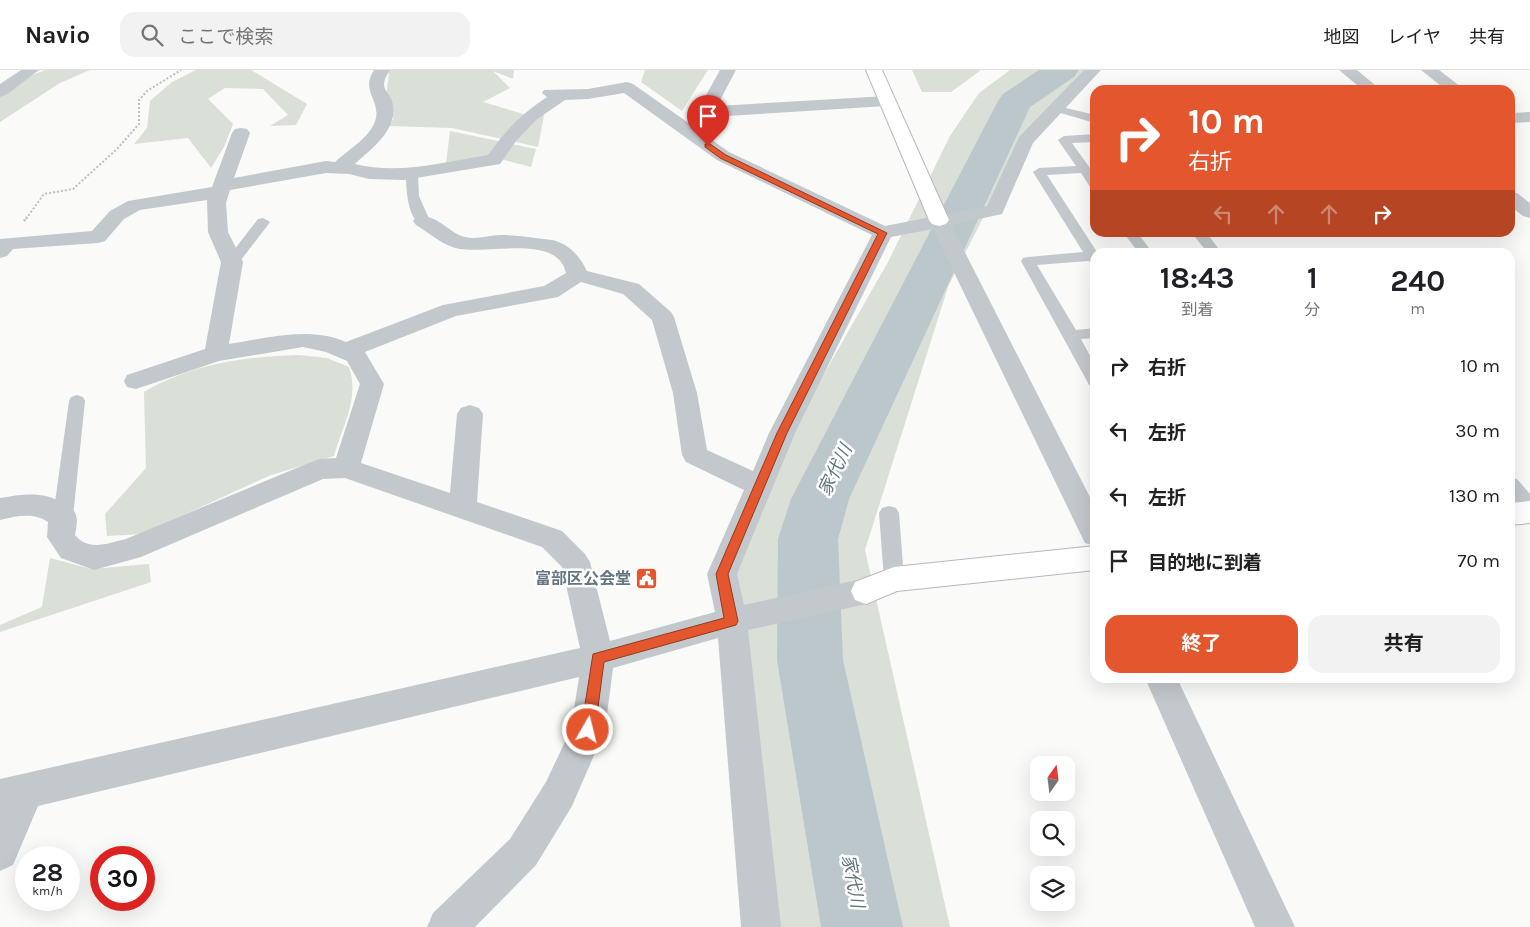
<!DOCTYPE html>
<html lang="ja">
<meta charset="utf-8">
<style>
:root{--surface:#fff;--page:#f2f2f2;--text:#202124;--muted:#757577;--line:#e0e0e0;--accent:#e4572e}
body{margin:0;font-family:Karla,"Noto Sans JP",sans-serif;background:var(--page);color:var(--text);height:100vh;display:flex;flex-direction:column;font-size:19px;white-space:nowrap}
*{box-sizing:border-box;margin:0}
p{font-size:16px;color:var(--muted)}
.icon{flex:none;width:28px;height:28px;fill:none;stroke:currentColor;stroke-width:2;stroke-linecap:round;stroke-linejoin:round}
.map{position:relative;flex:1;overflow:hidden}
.panel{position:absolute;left:1090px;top:178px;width:425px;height:435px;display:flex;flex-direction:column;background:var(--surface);border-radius:15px;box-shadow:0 5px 20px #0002}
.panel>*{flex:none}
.banner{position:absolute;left:1090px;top:15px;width:425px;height:152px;border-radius:15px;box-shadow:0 5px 20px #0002;background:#e4572e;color:#fff;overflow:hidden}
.needle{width:32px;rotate:14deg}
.controls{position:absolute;left:1030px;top:686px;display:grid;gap:10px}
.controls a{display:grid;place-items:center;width:45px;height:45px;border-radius:10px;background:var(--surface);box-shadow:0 5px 20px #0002;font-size:25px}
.speed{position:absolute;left:15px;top:776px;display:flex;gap:10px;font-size:25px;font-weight:700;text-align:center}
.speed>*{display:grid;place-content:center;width:65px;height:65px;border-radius:50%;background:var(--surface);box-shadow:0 5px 20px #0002;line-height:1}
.speed small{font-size:12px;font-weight:400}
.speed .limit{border:8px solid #d22;background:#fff;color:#111}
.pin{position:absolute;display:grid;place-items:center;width:42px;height:42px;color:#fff;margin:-51px -21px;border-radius:50% 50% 50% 0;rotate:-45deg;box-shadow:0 0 5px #0007}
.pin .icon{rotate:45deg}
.me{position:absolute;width:55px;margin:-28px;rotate:8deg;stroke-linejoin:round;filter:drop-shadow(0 0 4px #0008)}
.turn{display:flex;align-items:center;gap:18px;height:105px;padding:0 15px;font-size:22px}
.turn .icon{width:65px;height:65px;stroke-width:2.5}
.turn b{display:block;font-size:35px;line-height:42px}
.lanes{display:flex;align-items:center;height:48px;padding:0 15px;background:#0003;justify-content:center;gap:25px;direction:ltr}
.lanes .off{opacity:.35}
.eta{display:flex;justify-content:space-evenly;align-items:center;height:85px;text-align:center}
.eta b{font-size:30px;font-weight:700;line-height:35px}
.primary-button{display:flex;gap:10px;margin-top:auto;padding:10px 15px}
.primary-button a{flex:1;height:58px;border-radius:15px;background:var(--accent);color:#fff;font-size:20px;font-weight:700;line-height:58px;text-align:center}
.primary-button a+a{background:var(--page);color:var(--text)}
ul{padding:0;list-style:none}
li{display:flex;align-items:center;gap:15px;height:65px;padding:0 15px}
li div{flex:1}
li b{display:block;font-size:19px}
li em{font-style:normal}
header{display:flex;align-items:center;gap:30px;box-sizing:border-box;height:70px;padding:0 25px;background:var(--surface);border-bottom:1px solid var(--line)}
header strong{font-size:24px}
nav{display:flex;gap:28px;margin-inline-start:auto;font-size:18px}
.search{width:350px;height:45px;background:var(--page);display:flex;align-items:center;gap:12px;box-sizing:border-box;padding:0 18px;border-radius:15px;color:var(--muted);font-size:19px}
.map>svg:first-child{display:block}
.green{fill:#dadfd7}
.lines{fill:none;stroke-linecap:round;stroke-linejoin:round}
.river{fill:#bbc7cb;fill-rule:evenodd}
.secondary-casing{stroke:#b3babf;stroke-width:2}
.path-far1{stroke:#bbbfc2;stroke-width:2;stroke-dasharray:2 2;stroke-linecap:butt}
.path{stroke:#bbbfc2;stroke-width:2.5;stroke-dasharray:2 2;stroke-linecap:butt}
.lane{fill:#c3c8cc;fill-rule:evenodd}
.street{fill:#c3c8cc;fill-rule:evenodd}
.secondary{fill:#fff;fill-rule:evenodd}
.route{fill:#e4572e;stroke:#94391e}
.labels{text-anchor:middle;stroke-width:5;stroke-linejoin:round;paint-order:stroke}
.poi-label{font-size:16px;font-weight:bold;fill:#657683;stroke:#fff;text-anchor:end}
.water-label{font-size:18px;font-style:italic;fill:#60757c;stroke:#fff}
</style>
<header>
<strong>Navio</strong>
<div class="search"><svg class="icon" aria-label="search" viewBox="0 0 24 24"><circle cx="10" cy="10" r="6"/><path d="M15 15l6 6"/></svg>ここで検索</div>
<nav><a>地図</a><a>レイヤ</a><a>共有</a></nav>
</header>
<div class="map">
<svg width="1530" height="857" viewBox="0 0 1530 857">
<rect width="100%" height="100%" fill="#fafaf8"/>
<path class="green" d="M46 0H90L60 13 0 52V24L29 6Z
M196 0H251L307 34 296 55 270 56 288 45 263 19 225 18 208 29 233 54 224 77 211 98 188 68 134 74 147 58 150 31 172 12Z
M376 0H514L513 9 493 1 510 18 483 32 530 46 545 40 538 77 452 58 388 56 394 48 384 44 389 3Z
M645 0H708L682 41 641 12Z
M912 0H981L951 22H922Z
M1010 0H1101L1028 59 948 217 865 480 950 857H765L729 488 760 416 888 192 950 66 979 23Z
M450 61 536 79 531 97 496 88 446 94Z
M299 285 327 288 349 297C360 329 342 356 334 386L271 405 142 464 107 466 105 444 146 398 144 322C194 293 243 287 299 285Z
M50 488 91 499 149 494 151 512 0 562V555L42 537Z"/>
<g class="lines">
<path class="river" d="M1039 0H1079L1074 7 1030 37 849 429 838 469 843 590 903 857H821L777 590 778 469 791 429 998 31 1003 24Z"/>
<defs>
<path id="secondary" d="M866 0H882L949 150 946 154 939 156 932 154 929 150Z
M1530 431V453L1510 455V433Z
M1095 476V500L897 521 866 534 855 530 851 521 855 512 894 497Z"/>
</defs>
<use href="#secondary" class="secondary-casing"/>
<path class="path-far1" d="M26 149 44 124 73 119 117 79 139 54V30L147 21 181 0"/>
<path class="path" d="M24 151 27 147"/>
<path class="lane" d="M1054 35 1095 45V53L1050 40 1048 38 1050 36Z
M1095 64V72L1072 73 1095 105V118L1090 117 1081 103 1047 105 1097 182H1095V194L1088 191 1037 195 1076 260 1095 258V268L1081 269 1095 295V317L1089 315 1087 311 1021 191 1023 188 1028 187 1083 182 1033 102 1039 98 1076 96 1058 70 1064 66Z
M412 99 418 103 419 126 430 151 423 155C407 151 406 116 406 103Z
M263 148 270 152 268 155 237 195H227L225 192 227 189 258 149Z
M1123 162H1137L1152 182H1138Z
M1191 162H1206L1221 182H1207Z
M77 325 83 327 85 331 73 447 70 452 63 454 56 452 53 447 69 331 71 327Z
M1510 407 1517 409 1530 424V443L1523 441 1510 426Z
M889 436 896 438 899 443 904 509 901 515 894 517 887 515 884 509 879 443 882 438Z"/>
<path class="street" d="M21 0H39L6 25 0 27V14Z
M374 0H390C376 21 391 20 393 35 397 61 371 79 355 94 398 105 444 92 488 85 507 59 520 45 547 27L542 23 544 20 588 19 627 12 633 14 690 54 720 0H736L717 36 887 26 893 27 895 31 893 35 887 36 711 47 704 59 698 60 729 82 885 156 987 136 1019 67 1084 0H1101L1033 73 1002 144 951 155 1095 437V476L1085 473 1081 465 933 159 891 167 795 363 737 504 744 535 866 508 877 512 881 521 877 530 866 534 748 560 781 857H741L718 568 613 598 605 660 572 736 536 795 475 857H427L433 843 510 769 546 712 571 659 579 607 38 736 13 795 0 801V709L580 578 562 497 542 477 345 408 323 409 141 487 94 500 61 488 47 467 48 452C34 442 16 446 0 450V428C24 424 43 421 65 434 70 437 74 439 76 445 78 451 76 459 75 465 89 482 108 473 126 469L311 392 320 389 336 388 360 314 347 291 326 282 303 277 219 291 136 319 127 317 124 311 127 305 205 279 221 192 208 162 207 130 140 140 124 149 105 171 98 173 13 179 7 186 0 188V169L92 161 110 141 128 131 212 117 232 63 235 59 241 58 247 59 250 63 234 108 326 91 335 92C347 81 367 69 374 54 384 32 359 22 374 0ZM624 23 717 90 872 165 769 363 753 401 707 380 697 323 674 247 671 242 639 214 587 201C579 185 569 174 552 170 535 168 518 165 501 165 489 165 477 170 465 167 448 163 436 142 416 147L413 151 416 155C429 163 445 177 460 179 485 183 544 169 561 192 564 195 565 200 566 203L544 216 443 235 346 272C309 256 268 268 229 274L243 192 228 162 226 133 230 120 326 103 349 104 369 109 404 110 500 94 516 71 536 50 565 30 588 29ZM581 212 623 224 652 250 673 323 682 385 686 392 744 420 707 504 715 542 610 571 590 492 585 484 562 461 477 432 483 344 479 338 470 335 461 338 457 344 450 423 361 393 384 314 365 282 456 246 558 227Z
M1339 0H1357L1381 20H1363Z
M1421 0H1439L1465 20H1446Z
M1530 42V52L1510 53V43Z
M1510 121 1517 123 1530 133V148L1523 146 1510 136Z
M1145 608H1177L1295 857H1255Z"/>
<use href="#secondary" class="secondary"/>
</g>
<path class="route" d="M705 74H710L726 85 887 163 787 363 728 504 738 551 736 555 604 592 595 660 593 665 588 667 583 665 581 660 593 584 724 548 716 504 777 363 878 164 720 88 705 77Z"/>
<defs>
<symbol id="civic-square" viewBox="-11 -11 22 22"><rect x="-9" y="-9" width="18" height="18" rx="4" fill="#e4572e" stroke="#fff"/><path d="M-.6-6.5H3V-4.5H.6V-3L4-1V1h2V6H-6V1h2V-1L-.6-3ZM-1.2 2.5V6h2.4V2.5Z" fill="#fff"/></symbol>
</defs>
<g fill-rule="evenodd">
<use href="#civic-square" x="634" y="496" width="25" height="25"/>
</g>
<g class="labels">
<g class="poi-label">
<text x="631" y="514">富部区公会堂</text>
</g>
<g class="water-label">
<text transform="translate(835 400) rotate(-64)" y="6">家代川</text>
<text transform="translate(853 811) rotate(79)" y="6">家代川</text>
</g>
</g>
</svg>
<div class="controls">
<a><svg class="needle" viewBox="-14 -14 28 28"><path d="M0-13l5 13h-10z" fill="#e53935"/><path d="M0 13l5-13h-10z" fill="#757577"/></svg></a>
<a><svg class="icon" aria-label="search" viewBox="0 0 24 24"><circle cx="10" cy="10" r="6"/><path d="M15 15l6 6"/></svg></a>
<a><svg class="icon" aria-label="layers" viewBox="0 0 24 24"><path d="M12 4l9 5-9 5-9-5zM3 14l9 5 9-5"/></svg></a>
</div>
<div class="speed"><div>28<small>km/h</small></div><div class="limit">30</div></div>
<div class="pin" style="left:708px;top:76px;background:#d93025"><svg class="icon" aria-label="arrive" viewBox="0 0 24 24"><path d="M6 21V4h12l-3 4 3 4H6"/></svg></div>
<svg class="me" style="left:588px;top:660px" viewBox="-20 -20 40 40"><circle r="17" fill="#e4572e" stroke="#fff" stroke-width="3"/><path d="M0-11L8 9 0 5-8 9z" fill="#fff"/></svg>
<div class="banner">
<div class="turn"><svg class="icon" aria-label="right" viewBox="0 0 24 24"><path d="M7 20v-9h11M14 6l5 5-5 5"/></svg><div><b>10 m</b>右折</div></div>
<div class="lanes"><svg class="icon off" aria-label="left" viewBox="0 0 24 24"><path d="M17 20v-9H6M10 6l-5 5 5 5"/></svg><svg class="icon off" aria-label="ahead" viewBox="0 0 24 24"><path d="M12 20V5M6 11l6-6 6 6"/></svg><svg class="icon off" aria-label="ahead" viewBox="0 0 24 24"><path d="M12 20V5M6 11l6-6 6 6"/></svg><svg class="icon" aria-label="right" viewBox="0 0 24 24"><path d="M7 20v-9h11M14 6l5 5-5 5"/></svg></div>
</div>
<section class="panel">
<div class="eta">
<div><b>18:43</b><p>到着</p></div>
<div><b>1</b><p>分</p></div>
<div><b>240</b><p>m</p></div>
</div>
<ul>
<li><svg class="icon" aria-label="right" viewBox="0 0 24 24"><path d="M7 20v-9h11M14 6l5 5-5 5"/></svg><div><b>右折</b></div><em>10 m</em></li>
<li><svg class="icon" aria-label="left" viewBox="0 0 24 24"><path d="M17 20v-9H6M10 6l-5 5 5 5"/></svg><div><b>左折</b></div><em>30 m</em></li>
<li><svg class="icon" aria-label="left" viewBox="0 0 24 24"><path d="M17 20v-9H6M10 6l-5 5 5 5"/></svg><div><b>左折</b></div><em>130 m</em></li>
<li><svg class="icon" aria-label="arrive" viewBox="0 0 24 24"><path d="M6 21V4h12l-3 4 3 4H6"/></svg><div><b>目的地に到着</b></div><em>70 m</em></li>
</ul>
<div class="primary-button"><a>終了</a><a>共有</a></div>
</section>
</div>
